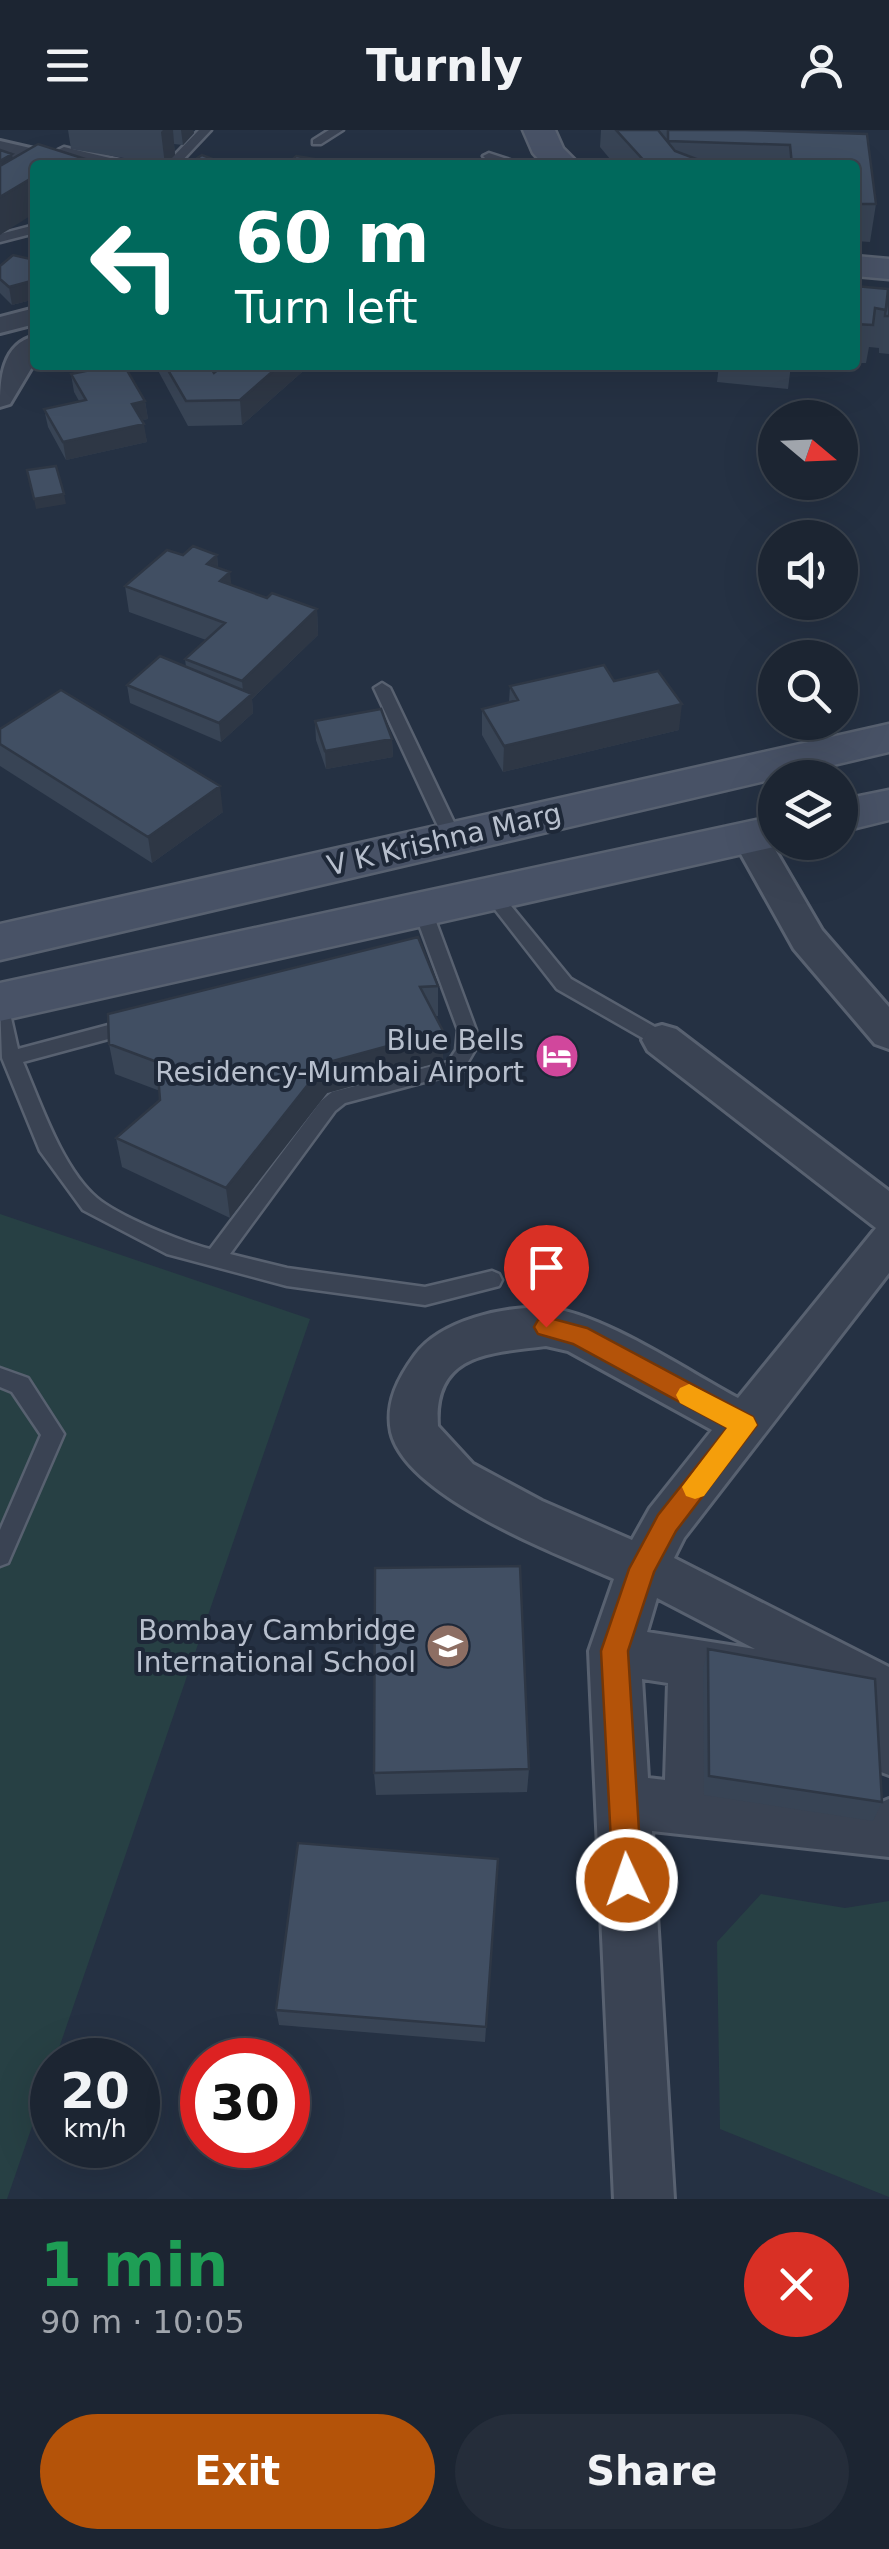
<!DOCTYPE html>
<meta charset="utf-8">
<style>
:root{--surface:#1c2532;--page:#252d3a;--text:#f1f3f6;--muted:#a0a5ac;--line:#3a424d;--accent:#b45309}
body{margin:0;font-family:"DejaVu Sans",sans-serif;background:var(--page);color:var(--text);height:100vh;display:flex;flex-direction:column;font-size:38px;white-space:nowrap}
*{box-sizing:border-box;margin:0}
p{font-size:32px;color:var(--muted)}
.icon{flex:none;width:55px;height:55px;fill:none;stroke:currentColor;stroke-width:2;stroke-linecap:round;stroke-linejoin:round}
.map{position:relative;height:2069px;overflow:hidden}
.sheet{display:flex;flex-direction:column;background:var(--surface);flex:1}
.sheet>*{flex:none}
.banner{position:absolute;left:30px;top:30px;width:830px;height:210px;border-radius:10px;box-shadow:0 10px 40px #0002,0 0 0 2px var(--line);background:#00695c;color:#fff;overflow:hidden}
.needle{width:65px;rotate:109deg}
.tools{position:absolute;left:758px;top:270px;display:grid;gap:20px}
.tools a{display:grid;place-items:center;width:100px;height:100px;border-radius:50%;background:var(--surface);box-shadow:0 10px 40px #0002,0 0 0 2px var(--line);font-size:50px}
.speed{position:absolute;left:30px;top:1908px;display:flex;gap:20px;font-size:50px;font-weight:700;text-align:center}
.speed>*{display:grid;place-content:center;width:130px;height:130px;border-radius:50%;background:var(--surface);box-shadow:0 10px 40px #0002,0 0 0 2px var(--line);line-height:1}
.speed small{font-size:25px;font-weight:400}
.speed .limit{border:15px solid #d22;background:#fff;color:#111}
.pin{position:absolute;display:grid;place-items:center;width:85px;height:85px;color:#fff;margin:-102px -42px;border-radius:50% 50% 50% 0;rotate:-45deg;box-shadow:0 0 10px #0007}
.pin .icon{rotate:45deg}
.me{position:absolute;width:110px;margin:-55px;rotate:357deg;stroke-linejoin:round;filter:drop-shadow(0 0 8px #0008)}
.turn{display:flex;align-items:center;gap:35px;height:210px;padding:0 40px;font-size:45px}
.turn .icon{width:130px;height:130px;stroke-width:2.5}
.turn b{display:block;font-size:70px;line-height:85px}
.round{display:grid;place-items:center;flex:none;width:105px;height:105px;border-radius:52px;background:var(--page)}
.overview{display:flex;align-items:center;justify-content:space-between;height:170px;padding:0 40px}
h1{font-size:60px;font-weight:700;line-height:75px;color:#1e9e55}
.cta{display:flex;gap:20px;margin-top:auto;padding:20px 40px}
.cta a{flex:1;height:115px;border-radius:60px;background:var(--accent);color:#fff;font-size:40px;font-weight:700;line-height:115px;text-align:center}
.cta a+a{background:var(--page);color:var(--text)}
header{display:flex;justify-content:space-between;align-items:center;height:130px;padding:0 40px;background:var(--surface);font-size:45px;font-weight:700}
.map>svg:first-child{display:block}
.green{fill:#274044}
.lines{fill:none;stroke-linecap:round;stroke-linejoin:round}
.lane-casing{stroke:#586170;stroke-width:5}
.street-casing{stroke:#586170;stroke-width:6}
.secondary-casing{stroke:#586170;stroke-width:5}
.lane{fill:#3a4353;fill-rule:evenodd}
.street{fill:#3a4353;fill-rule:evenodd}
.secondary{fill:#485266;fill-rule:evenodd}
.wall{fill:#384455}
.shaded-wall{fill:#2e3745}
.building{fill:#414f63;stroke:#2e3745;stroke-width:2.5}
.route{fill:#b45309;stroke:#753606;stroke-width:2.5}
.slow{fill:#f59e0b}
.labels{text-anchor:middle;stroke-width:8;stroke-linejoin:round;paint-order:stroke}
.street-label{font-size:28px;fill:#b7bfcd;stroke:#1e2838}
.poi-label{font-size:28px;fill:#b7bfcd;stroke:#1e2838;text-anchor:end}
</style>
<header><svg class="icon" aria-label="menu" viewBox="0 0 24 24"><path d="M4 6h16M4 12h16M4 18h16"/></svg>Turnly<svg class="icon" aria-label="person" viewBox="0 0 24 24"><circle cx="12" cy="8" r="4"/><path d="M4 21q1-7 8-7t8 7"/></svg></header>
<div class="map">
<svg width="889" height="2069" viewBox="0 0 889 2069">
<rect width="100%" height="100%" fill="#253143"/>
<path class="green" d="M0 1084 310 1189 7 2069H0Z
M761 1764 845 1778 889 1771V2067L720 1999 717 1812Z"/>
<g class="lines">
<defs>
<path id="lane" d="M199 0H211L178 35H165Z
M329 0H343L321 14H313V10Z
M64 17 131 33 133 35H112L60 22 58 20Z
M489 23 519 33 521 35H504L485 28 483 26Z
M35 95V103L0 112V104Z
M382 553 390 558 461 707 458 711H446L443 707 374 558Z
M492 758 498 760 571 849 669 905 671 910 669 915H655L557 859 486 768 483 764 486 760Z
M423 775 432 781 476 900 475 920 462 942 345 973 335 981 230 1124 287 1138 425 1157 492 1141 499 1144 502 1150 499 1156 425 1175 287 1156 167 1124 83 1080 40 1021 2 928 0 872 9 879 18 919 131 889 138 891 140 896 138 901 23 932C41 974 62 1038 97 1068 118 1086 182 1112 210 1119L321 971 332 962 448 932 456 920 458 900 414 781Z
M0 1238 28 1248 64 1304 8 1433 0 1436V1400L41 1305 12 1262 0 1257Z"/>
<path id="street" d="M0 11 82 30 85 35H41L0 25Z
M35 178V194L0 203V187Z
M35 206V232L10 274 0 277C0 249 2 214 35 206Z
M750 696 763 699 822 800 889 877V919L875 914 794 819 732 708 737 699Z
M662 895 676 899 889 1061V1143L684 1408 674 1428 889 1537V1645L870 1638 863 1620 861 1588 827 1574 820 1554 781 1533 786 1544 778 1561 760 1568 719 1562 718 1656 877 1674 889 1669V1727L652 1701 674 2069H614L589 1521 614 1449C557 1424 406 1367 391 1302 385 1272 399 1247 415 1225 441 1190 504 1176 546 1178 599 1181 689 1242 738 1268L876 1098 648 921 642 910 648 899ZM546 1216 568 1221 712 1300 650 1378 632 1410 542 1371 473 1334 438 1296C433 1222 492 1223 546 1216ZM657 1468 755 1519 647 1502ZM642 1549 668 1553 665 1650 648 1648Z"/>
<path id="secondary" d="M523 0H555L563 18 580 35H544L533 23Z
M855 126 889 129V149L855 146Z
M889 594V622L0 830V794Z
M889 660V690L840 702V670Z
M775 686V712L792 713 0 891V853Z"/>
</defs>
<use href="#lane" class="lane-casing"/>
<use href="#street" class="street-casing"/>
<use href="#secondary" class="secondary-casing"/>
<use href="#lane" class="lane"/>
<use href="#street" class="street"/>
<use href="#secondary" class="secondary"/>
</g>
<path class="wall" d="M68 0H193L194 3 183 15 174 14 175 25 165 35 71 19Z
M601 0H745L867 4 876 74 870 112 855 111V35H615L600 17Z
M35 101V169L12 175 0 163V136L35 130 30 104Z
M855 156 889 160V224L879 223V218L869 217 866 233H855Z
M155 235H209L214 243 224 235H310L242 295 188 296Z
M719 235H791L788 259 717 252Z
M71 244 145 271 148 289 142 290 147 312 66 330 48 297 44 279 79 271 74 262Z
M183 425H217L218 438 232 455 267 468 317 479 318 505 252 569 253 583 221 612 130 573 127 555 186 537 185 529 206 510 129 482 125 456Z
M614 551 679 600 503 642 482 605V579L509 572 510 556Z
M315 591 392 609 393 627 326 639 316 610Z
M0 599 223 682 152 733 0 636Z
M438 856V886H435L443 931 327 963 230 1088 122 1037 116 1008 160 970V961L115 944 109 914 108 884Z
M708 1519 882 1672 873 1691 704 1665 703 1539Z
M529 1639 527 1662 376 1665 374 1643Z
M498 1729 485 1912 279 1895 276 1880Z"/>
<path class="shaded-wall" d="M163 0H173L175 25 165 35 161 2Z
M181 0H193L194 3 183 15Z
M12 24 15 41 0 50V31Z
M35 46V83L0 105V67Z
M35 150V169L12 175 9 157Z
M280 235H310L242 295 240 270Z
M145 271 148 289 134 292 132 274Z
M144 294 147 312 66 330 63 312Z
M64 364 66 374 36 379 34 369Z
M217 425 219 450 207 434Z
M230 442 233 468 220 451Z
M317 479 318 505 252 569 253 583 221 612 219 593 244 571 242 551Z
M682 574 679 600 503 642 504 616Z
M392 609 393 627 326 639 325 621Z
M220 656 223 682 152 733 148 707Z
M443 901V931L327 963 230 1088 226 1058 325 933Z"/>
<path class="building" d="M616 0H658L675 21 712 35H648Z
M668 0H745L867 4 876 74H855V35H792L790 15 668 11Z
M38 14 101 34 98 35H35V46L0 67V36Z
M0 20 12 24 0 31Z
M202 25 228 35H187Z
M296 26 351 35H287Z
M13 125 35 130V150L9 157 0 149V136Z
M855 156 888 159 886 180 875 178 873 195 855 194Z
M888 160H889V186H885Z
M115 235H124L145 271 132 274 144 294 63 312 44 279 86 270 71 244Z
M165 235H209L214 243 224 235H280L240 270 186 271Z
M56 336 64 364 34 369 27 340Z
M193 416 217 425 207 434 230 442 220 451 267 468 272 463 317 479 242 551 185 529 225 493 125 456 167 420 183 425Z
M160 526 252 564 219 593 127 555Z
M604 535 614 551 658 541 682 574 504 616 482 579 518 570 510 556Z
M61 560 220 656 148 707 0 614V599Z
M381 579 392 609 325 621 315 591Z
M418 807 438 856 420 857 443 901 325 933 226 1058 116 1008 160 970 157 932 109 914 108 884Z
M520 1436 529 1639 374 1643 375 1438Z
M708 1519 875 1549 882 1672 709 1646Z
M298 1713 498 1729 486 1897 276 1880Z"/>
<path class="route" d="M546 1187 587 1198 753 1287 757 1295 676 1401 654 1442 628 1521 642 1750 638 1761 627 1765 617 1761 613 1750 601 1521 629 1439 658 1385 727 1298 573 1214 538 1204 534 1197 538 1190Z"/>
<path class="slow" d="M689 1254 753 1287 757 1295 704 1366 695 1369 686 1366 682 1357 727 1298 680 1273 676 1265 680 1258Z"/>
<defs>
<symbol id="hotel-disc" viewBox="-11 -11 22 22"><circle r="9.5" fill="#d1479c" stroke="#1e2838"/><path d="M-6-4.5h1.5V1H6V5H4.5V3h-9V5H-6ZM-4 0a1.8 1.8 0 1 1 3.6 0ZM.5 0V-2.5h3Q6-2.5 6 0Z" fill="#fff"/></symbol>
<symbol id="school-disc" viewBox="-11 -11 22 22"><circle r="9.5" fill="#8d6e63" stroke="#1e2838"/><path d="M0-5L7-2L0 1L-7-2ZM-4 1L0 2.5L4 1V4Q0 6-4 4Z" fill="#fff"/></symbol>
</defs>
<g fill-rule="evenodd">
<use href="#hotel-disc" x="532" y="901" width="50" height="50"/>
<use href="#school-disc" x="423" y="1491" width="50" height="50"/>
</g>
<g class="labels">
<g class="street-label">
<text transform="translate(444 709) rotate(-13)" y="10">V K Krishna Marg</text>
</g>
<g class="poi-label">
<text x="524" y="920">Blue Bells<tspan x="524" dy="32">Residency-Mumbai Airport</tspan></text>
<text x="416" y="1510">Bombay Cambridge<tspan x="416" dy="32">International School</tspan></text>
</g>
</g>
</svg>
<div class="tools">
<a><svg class="needle" viewBox="-14 -14 28 28"><path d="M0-13l5 13h-10z" fill="#e53935"/><path d="M0 13l5-13h-10z" fill="#a0a5ac"/></svg></a>
<a><svg class="icon" aria-label="sound" viewBox="0 0 24 24"><path d="M4 9h4l5-4v14l-5-4H4zM17 9q2 3 0 6"/></svg></a>
<a><svg class="icon" aria-label="search" viewBox="0 0 24 24"><circle cx="10" cy="10" r="6"/><path d="M15 15l6 6"/></svg></a>
<a><svg class="icon" aria-label="layers" viewBox="0 0 24 24"><path d="M12 4l9 5-9 5-9-5zM3 14l9 5 9-5"/></svg></a>
</div>
<div class="speed"><div>20<small>km/h</small></div><div class="limit">30</div></div>
<div class="pin" style="left:546px;top:1197px;background:#d93025"><svg class="icon" aria-label="arrive" viewBox="0 0 24 24"><path d="M6 21V4h12l-3 4 3 4H6"/></svg></div>
<svg class="me" style="left:627px;top:1750px" viewBox="-20 -20 40 40"><circle r="17" fill="#b45309" stroke="#fff" stroke-width="3"/><path d="M0-11L8 9 0 5-8 9z" fill="#fff"/></svg>
<div class="banner">
<div class="turn"><svg class="icon" aria-label="left" viewBox="0 0 24 24"><path d="M17 20v-9H6M10 6l-5 5 5 5"/></svg><div><b>60 m</b>Turn left</div></div>
</div>
</div>
<section class="sheet">
<div class="overview"><div><h1>1 min</h1><p>90 m · 10:05</p></div><a class="round" style="background:#d93025;color:#fff"><svg class="icon" aria-label="close" viewBox="0 0 24 24"><path d="M6 6l12 12M18 6L6 18"/></svg></a></div>
<div class="cta"><a>Exit</a><a>Share</a></div>
</section>
